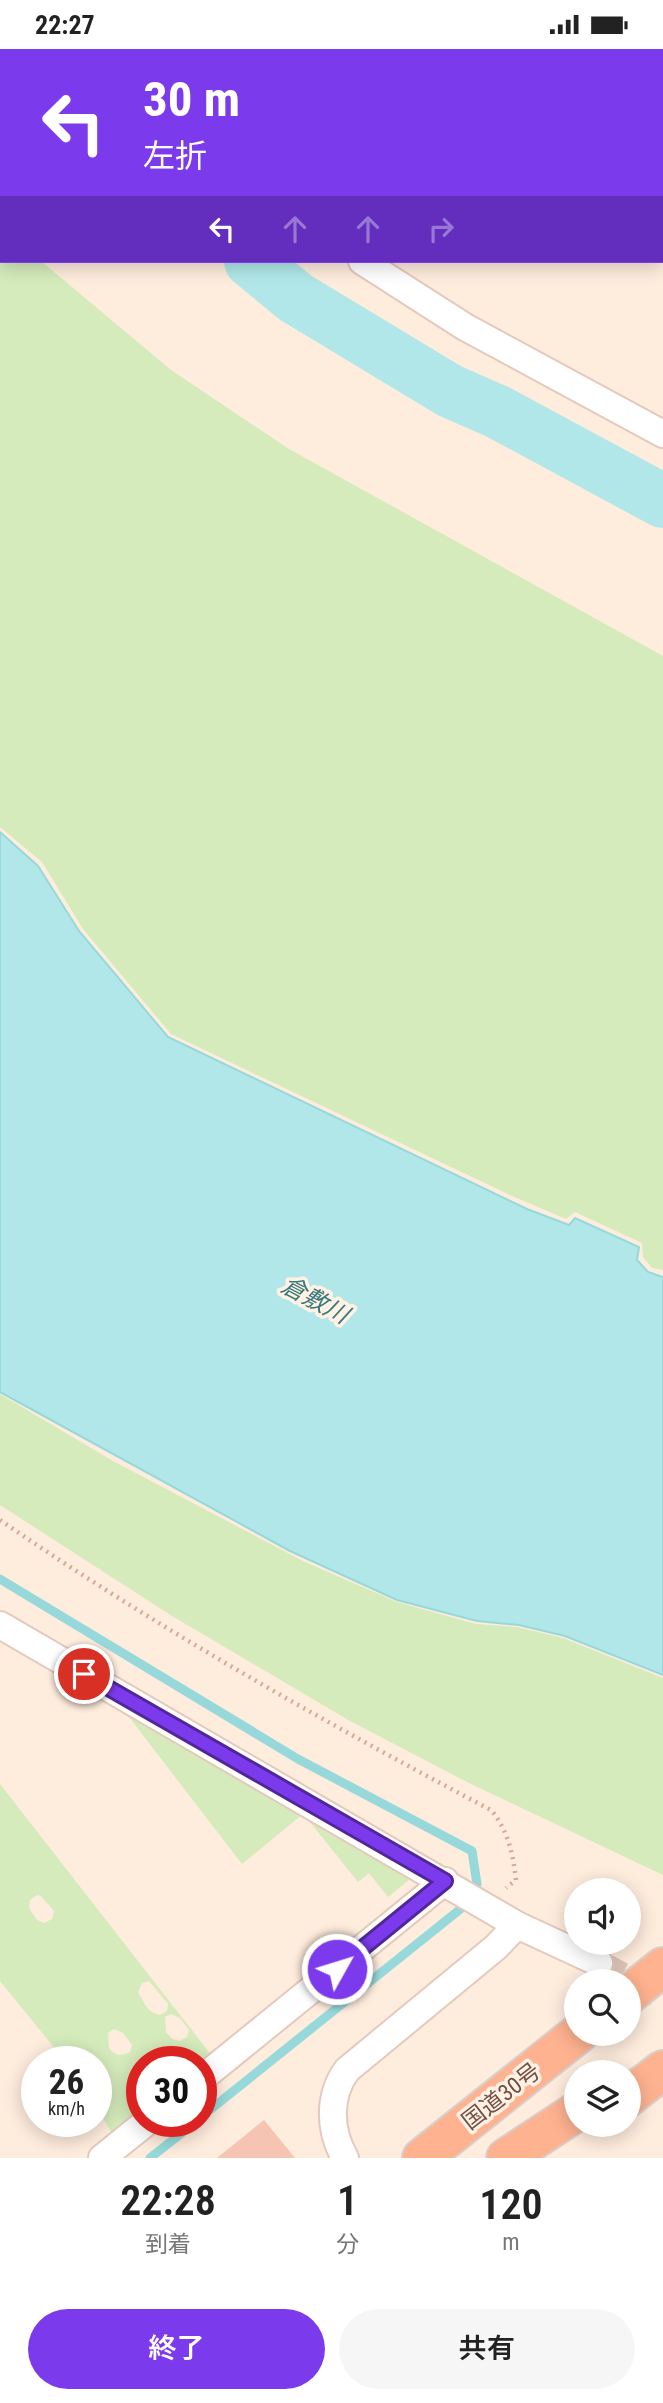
<!DOCTYPE html>
<html lang="ja">
<meta charset="utf-8">
<style>
:root{--surface:#fff;--page:#f6f6f6;--text:#222;--muted:#767676;--accent:#7c3aed}
body{margin:0;font-family:"Roboto Condensed","Noto Sans JP",sans-serif;background:var(--page);color:var(--text);height:100vh;display:flex;flex-direction:column;font-size:26px;white-space:nowrap}
*{box-sizing:border-box;margin:0}
p{font-size:23px;color:var(--muted)}
.icon{flex:none;width:38px;height:38px;fill:none;stroke:currentColor;stroke-width:2;stroke-linecap:round;stroke-linejoin:round}
.map{position:relative;height:2109px;overflow:hidden}
.panel{display:flex;flex-direction:column;background:var(--surface);flex:1}
.panel>*{flex:none}
.top-card{position:absolute;left:0px;top:0px;width:663px;height:214px;box-shadow:0 4px 18px #0003;background:#7c3aed;color:#fff;overflow:hidden}
.fabs{position:absolute;left:564px;top:1829px;display:grid;gap:14px}
.fabs a{display:grid;place-items:center;width:77px;height:77px;border-radius:50%;background:var(--surface);box-shadow:0 4px 18px #0003;font-size:35px}
.speed{position:absolute;left:21px;top:1997px;display:flex;gap:14px;font-size:35px;font-weight:700;text-align:center}
.speed>*{display:grid;place-content:center;width:91px;height:91px;border-radius:50%;background:var(--surface);box-shadow:0 4px 18px #0003;line-height:1}
.speed small{font-size:18px;font-weight:400}
.speed .limit{border:10px solid #d22;background:#fff;color:#111}
.pin{position:absolute;display:grid;place-items:center;width:60px;height:60px;color:#fff;margin:-30px;border:4px solid #fff;border-radius:50%;box-shadow:0 2px 7px #0007}
.me{position:absolute;width:77px;margin:-38px;rotate:51deg;stroke-linejoin:round;filter:drop-shadow(0 0 5px #0008)}
.turn{display:flex;align-items:center;gap:24px;height:147px;padding:0 28px;font-size:32px}
.turn .icon{width:91px;height:91px;stroke-width:2.5}
.turn b{display:block;font-size:49px;line-height:60px}
.lanes{display:flex;align-items:center;height:66px;padding:0 28px;background:#0003;justify-content:center;gap:35px;direction:ltr}
.lanes .off{opacity:.35}
.eta{display:flex;justify-content:space-evenly;align-items:center;height:119px;text-align:center}
.eta b{font-size:42px;font-weight:600;line-height:49px}
.button{display:flex;gap:14px;margin-top:auto;padding:14px 28px}
.button a{flex:1;height:80px;border-radius:42px;background:var(--accent);color:#fff;font-size:28px;font-weight:600;line-height:80px;text-align:center}
.button a+a{background:var(--page);color:var(--text)}
.status{display:flex;justify-content:space-between;align-items:center;height:49px;padding:0 35px;background:var(--surface);direction:ltr}
.status svg{height:19px;fill:currentColor}
.map>svg:first-child{display:block}
.green{fill:#d5ebbb;fill-rule:evenodd}
.water{fill:#b1e7e8;stroke:#97d9da;stroke-width:2}
.lines{fill:none;stroke-linecap:round;stroke-linejoin:round}
.stream{stroke:#97d9da;stroke-width:9}
.river{stroke:#b1e7e8;stroke-width:54}
.building{fill:#f5c4b3}
.minor-tunnel{stroke:#dcc5b7;stroke-width:26;stroke-dasharray:26 13;stroke-linecap:butt}
.minor-casing{stroke:#e4c9bc;stroke-width:30}
.trunk-casing{stroke:#d8cecb;stroke-width:42}
.path{stroke:#d9a797;stroke-width:4.5;stroke-dasharray:2 5;stroke-linecap:butt}
.minor{stroke:#fff;stroke-width:26}
.trunk{stroke:#feb290;stroke-width:38}
.route-casing{stroke:#51269a;stroke-width:18}
.route{stroke:#7c3aed;stroke-width:12}
.labels{text-anchor:middle;stroke-width:7;stroke-linejoin:round;paint-order:stroke}
.street-label{font-size:23px;fill:#744f44;stroke:#fff1e4}
.water-label{font-size:24px;font-style:italic;fill:#38797c;stroke:#fff1e4}
</style>
<div class="status"><b>22:27</b><svg viewBox="0 0 49 12"><path d="M0 12V9h3v3zM5 12V6h3v6zM10 12V3h3v9zM15 12V0h3v12zM26 1h20v11H26zM47 4h2v5h-2z"/></svg></div>
<div class="map">
<svg width="663" height="2109" viewBox="0 0 663 2109">
<rect width="100%" height="100%" fill="#feecdd"/>
<path class="green" d="M0 177 2 212H41L171 321 289 400 663 607V1221L652 1219 643 1208 642 1194 575 1163 566 1170 512 1147 171 985 83 880 42 813 0 778Z
M0 1345 113 1412 303 1512 397 1553 476 1575 517 1578 563 1589 663 1629V1826L467 1733 350 1672 172 1567 0 1456Z
M122 1659 303 1765 242 1815Z
M0 1735 212 2007 201 2016V2012H142V2064L114 2086C94 2061 96 2043 96 2012H65L0 1932ZM37 1846 41 1847 54 1862 52 1870 44 1874 37 1871 29 1859 30 1851ZM149 1932 168 1955 167 1962 160 1966C146 1963 145 1954 138 1943L142 1934ZM171 1965 180 1969 189 1981 187 1988 180 1992 172 1990 166 1983 165 1968ZM114 1980 123 1984 132 1996 130 2003C120 2008 116 2007 109 1999L108 1984Z
M306 1768 410 1830 388 1848 369 1824 358 1833Z"/>
<path class="water" d="M0 783 38 817 79 882 168 988 527 1160 569 1176 575 1169 639 1198 637 1211 648 1223 663 1228V1626L565 1587 519 1576 477 1572 397 1551 290 1502 0 1343Z"/>
<g class="lines">
<path class="stream" d="M476 0 486 2
M662 35H663
M0 1530 298 1710 472 1802 477 1835 463 1858 201 2068
M150 2109 197 2072"/>
<path class="river" d="M0 0 2 2
M251 212 296 249 450 342 498 363 663 452"/>
</g>
<path class="building" d="M264 2071 295 2109H217Z"/>
<g class="lines">
<path class="minor-tunnel" d="M599 1914 663 1948"/>
<defs>
<path id="minor" d="M97 0 99 2
M362 212 465 278 663 385
M0 1576 517 1876 599 1914
M201 2030 445 1832
M102 2109 148 2072
M345 2109C329 2081 328 2047 347 2021L496 1898 517 1876"/>
<path id="trunk" d="M628 1946 663 1918
M628 2048 663 2021
M422 2109 579 1984
M506 2109 576 2063"/>
</defs>
<use href="#minor" class="minor-casing"/>
<use href="#trunk" class="trunk-casing"/>
<path class="path" d="M0 1471C157 1579 322 1672 491 1761 508 1781 513 1805 516 1831L506 1839"/>
<use href="#minor" class="minor"/>
<use href="#trunk" class="trunk"/>
</g>
<g class="lines">
<defs>
<path id="route" d="M84 1625 445 1832 337 1920"/>
</defs>
<use href="#route" class="route-casing"/>
<use href="#route" class="route"/>
</g>
<g class="labels">
<g class="street-label">
<text transform="translate(501 2047) rotate(-38)" y="8">国道30号</text>
</g>
<g class="water-label">
<text transform="translate(315 1251) rotate(28)" y="8">倉敷川</text>
</g>
</g>
</svg>
<div class="fabs">
<a><svg class="icon" aria-label="sound" viewBox="0 0 24 24"><path d="M4 9h4l5-4v14l-5-4H4zM17 9q2 3 0 6"/></svg></a>
<a><svg class="icon" aria-label="search" viewBox="0 0 24 24"><circle cx="10" cy="10" r="6"/><path d="M15 15l6 6"/></svg></a>
<a><svg class="icon" aria-label="layers" viewBox="0 0 24 24"><path d="M12 4l9 5-9 5-9-5zM3 14l9 5 9-5"/></svg></a>
</div>
<div class="speed"><div>26<small>km/h</small></div><div class="limit">30</div></div>
<div class="pin" style="left:84px;top:1625px;background:#d93025"><svg class="icon" aria-label="arrive" viewBox="0 0 24 24"><path d="M6 21V4h12l-3 4 3 4H6"/></svg></div>
<svg class="me" style="left:337px;top:1920px" viewBox="-20 -20 40 40"><circle r="17" fill="#7c3aed" stroke="#fff" stroke-width="3"/><path d="M0-11L8 9 0 5-8 9z" fill="#fff"/></svg>
<div class="top-card">
<div class="turn"><svg class="icon" aria-label="left" viewBox="0 0 24 24"><path d="M17 20v-9H6M10 6l-5 5 5 5"/></svg><div><b>30 m</b>左折</div></div>
<div class="lanes"><svg class="icon" aria-label="left" viewBox="0 0 24 24"><path d="M17 20v-9H6M10 6l-5 5 5 5"/></svg><svg class="icon off" aria-label="ahead" viewBox="0 0 24 24"><path d="M12 20V5M6 11l6-6 6 6"/></svg><svg class="icon off" aria-label="ahead" viewBox="0 0 24 24"><path d="M12 20V5M6 11l6-6 6 6"/></svg><svg class="icon off" aria-label="right" viewBox="0 0 24 24"><path d="M7 20v-9h11M14 6l5 5-5 5"/></svg></div>
</div>
</div>
<section class="panel">
<div class="eta">
<div><b>22:28</b><p>到着</p></div>
<div><b>1</b><p>分</p></div>
<div><b>120</b><p>m</p></div>
</div>
<div class="button"><a>終了</a><a>共有</a></div>
</section>
